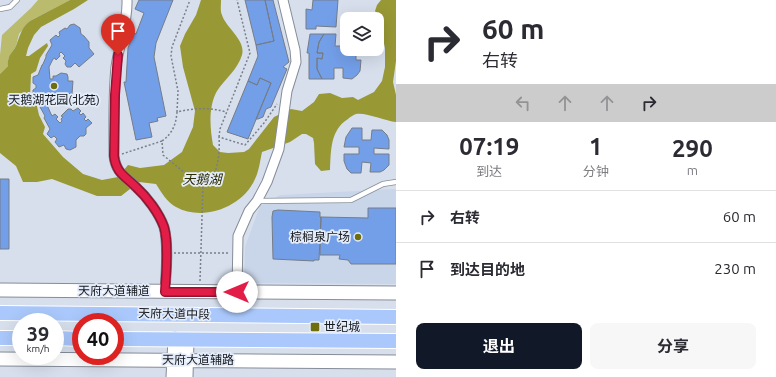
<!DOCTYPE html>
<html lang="zh">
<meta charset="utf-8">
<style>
:root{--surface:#fff;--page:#f7f7f7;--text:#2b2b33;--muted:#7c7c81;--line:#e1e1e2;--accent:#111827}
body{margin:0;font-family:Ubuntu,"Noto Sans SC",sans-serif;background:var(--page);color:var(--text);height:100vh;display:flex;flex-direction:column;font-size:15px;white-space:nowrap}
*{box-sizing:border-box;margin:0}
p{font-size:13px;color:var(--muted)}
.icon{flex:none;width:22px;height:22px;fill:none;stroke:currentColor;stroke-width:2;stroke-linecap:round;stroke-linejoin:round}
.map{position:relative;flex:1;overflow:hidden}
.drawer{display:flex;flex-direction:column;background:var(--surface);width:380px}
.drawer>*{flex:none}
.top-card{background:#fff;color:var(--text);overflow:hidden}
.buttons{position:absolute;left:340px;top:12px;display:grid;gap:8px}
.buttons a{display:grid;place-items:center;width:44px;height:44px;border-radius:8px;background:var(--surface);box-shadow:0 4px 16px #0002;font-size:20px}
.speed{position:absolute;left:12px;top:313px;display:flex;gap:8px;font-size:20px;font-weight:700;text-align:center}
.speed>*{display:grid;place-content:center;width:52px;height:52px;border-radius:50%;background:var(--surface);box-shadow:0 4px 16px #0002;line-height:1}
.speed small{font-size:10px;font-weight:400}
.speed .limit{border:6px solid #d22;background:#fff;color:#111}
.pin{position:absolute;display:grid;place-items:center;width:34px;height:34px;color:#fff;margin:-41px -17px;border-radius:50% 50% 50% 0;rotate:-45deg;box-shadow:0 0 4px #0007}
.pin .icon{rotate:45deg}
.me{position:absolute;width:44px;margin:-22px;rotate:270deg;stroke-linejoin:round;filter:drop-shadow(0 0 3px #0008)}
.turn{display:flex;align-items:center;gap:14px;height:84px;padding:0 20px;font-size:18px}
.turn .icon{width:52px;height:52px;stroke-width:2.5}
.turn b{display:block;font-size:28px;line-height:34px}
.lanes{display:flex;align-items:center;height:38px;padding:0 20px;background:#0003;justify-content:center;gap:20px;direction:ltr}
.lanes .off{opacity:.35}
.eta{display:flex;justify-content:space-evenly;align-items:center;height:68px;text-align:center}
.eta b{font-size:24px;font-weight:700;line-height:28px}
.button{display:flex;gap:8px;margin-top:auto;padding:8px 20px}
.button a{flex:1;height:46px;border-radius:8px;background:var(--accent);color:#fff;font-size:16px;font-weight:700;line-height:46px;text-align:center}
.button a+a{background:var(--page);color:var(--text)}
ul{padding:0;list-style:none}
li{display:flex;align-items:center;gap:12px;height:52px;padding:0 20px;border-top:1px solid var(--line)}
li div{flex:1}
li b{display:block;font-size:15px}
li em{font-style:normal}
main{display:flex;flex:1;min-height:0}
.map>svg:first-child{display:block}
.built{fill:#c9d5e9}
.green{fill:#babb6d}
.water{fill:#989835}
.building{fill:#739fe9;stroke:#747c88}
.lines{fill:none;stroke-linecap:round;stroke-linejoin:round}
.lane-casing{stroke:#858d99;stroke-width:6}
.street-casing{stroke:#858d99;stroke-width:11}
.secondary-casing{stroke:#858d99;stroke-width:15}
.primary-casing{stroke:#fff;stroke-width:16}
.path{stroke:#797f88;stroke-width:1.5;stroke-dasharray:2 2;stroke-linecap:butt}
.lane{stroke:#fff;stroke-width:4.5}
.street{stroke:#fff;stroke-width:9}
.secondary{stroke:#fff;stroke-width:13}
.primary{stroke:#aac8fb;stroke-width:14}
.route-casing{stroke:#92132f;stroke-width:10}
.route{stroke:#e11d48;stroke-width:7}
.poi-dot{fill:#6f6e0f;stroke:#e4ecfa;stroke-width:1.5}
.labels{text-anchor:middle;stroke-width:3.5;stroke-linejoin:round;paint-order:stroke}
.poi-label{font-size:12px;fill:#14171c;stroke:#e4ecfa}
.street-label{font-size:12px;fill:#14171c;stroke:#e4ecfa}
.water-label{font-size:13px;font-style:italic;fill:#2d2d02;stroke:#e4ecfa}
</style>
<main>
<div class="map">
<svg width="396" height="377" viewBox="0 0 396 377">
<rect width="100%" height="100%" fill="#d7dfed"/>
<path class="built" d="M396 189V284L244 283 245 247 260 206 280 195Z"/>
<path class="green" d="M38 0H70L30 21 19 34 16 46 8 59V66L0 74V55L2 35 31 8Z"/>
<path class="water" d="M70 0H88L74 9 41 27 34 35 28 48 26 56H29L47 43 48 46 40 58 36 71 31 74 30 98 36 102 39 115 45 127 43 134 63 157 83 174 102 180 118 177 128 165 140 168 164 165 182 152 193 127 195 111 183 67 180 46 185 34 196 15 201 0H221C221 5 220 11 222 15 226 28 246 40 242 55 238 69 225 79 217 91 208 107 210 128 213 145L220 152 228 153 244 152 249 149 274 117 291 109 302 111 314 102 319 94 330 93 342 98 353 97 358 100 374 92 382 81 385 67V48L381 30V21L375 11 377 5 381 0H396V61L393 82 396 95V122C385 121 366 112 356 114 353 115 350 117 348 119 330 130 331 151 330 170L321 171 315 164 314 143 313 138 306 134H302L290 142 262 152C260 161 259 171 255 179 243 207 203 222 176 207 167 202 161 192 156 184L139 182 121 196H97L52 179 37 182H23L16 166 0 153V74L8 66C7 55 12 54 16 46 20 36 21 28 30 21Z"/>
<path class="building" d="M139 0H173L156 43 154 57 166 116 157 118 158 121 149 123 152 137 136 140 124 82H126L128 48 134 33 136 34 144 13 135 9Z
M245 0H265L274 41 256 45Z
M265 0H273L289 62 283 67 287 69 271 107 266 109 263 117 258 119H256L271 83 260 78 257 85 248 81 258 56 256 45 274 41Z
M313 0H338L336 27 316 26V29H306V9L312 10Z
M74 24 80 28 81 34 84 36 89 42V48L94 54 79 67 75 63 71 67H67L65 64 66 61 63 58 65 56 61 52 59 54 60 56 56 60 55 58 53 59 49 67 50 79H53V76H56L61 73 67 74 68 77V81H73L72 94 67 93V98L62 102 55 98V97H52L53 94H49V104L47 105 51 114 52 116 55 114 58 117 56 119 60 123 62 121 61 119 63 117 61 116 68 109H71L73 111 78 108 81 111 79 113 81 115 83 113 86 117 84 119 86 121 88 119 92 123 86 128V134L84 136H80L76 140V147L70 150 66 149 64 145 59 147 55 142 57 139 54 136 51 138 47 134 50 129 44 118 45 116 40 107 38 97 33 96V90L36 88V85L33 83V77L38 75 42 65 43 64 46 57V55L52 45 50 40 56 35 58 37 60 35 59 32 65 28 67 29 70 25Z
M310 34H324L319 42 317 53H323L322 59 317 58V69L322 79H309V53H307Z
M324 34H336L335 46H344V36H347V49H362L361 54H356V60H361L360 71 357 75 352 79 343 78V68H334V79H322L317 69V58L322 59 323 53H317L319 42Z
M260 78 271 83 248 139 227 132 248 81 257 85Z
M352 128H362V140H371L372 130H382L387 135 389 140V149L374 148V154H389V165L384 170 380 172H370L371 163 362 162 361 173H351L347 169 344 161V154H359V147H344L346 137Z
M0 179H9V249H0Z
M368 208H396V264H351L348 260 339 259 340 255H320L321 217 368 218Z
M278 210 320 212V217H321L319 260H314V261L273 259 272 217 273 211Z"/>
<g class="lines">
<defs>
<path id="lane" d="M0 9 10 7 17 0
M257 201 351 200 383 184 396 182"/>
<path id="street" d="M127 0C128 23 119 44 116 67 113 96 114 126 114 156 116 173 125 176 136 187 147 197 159 213 164 227 169 245 166 273 165 291
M237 292 238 236 249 211 257 201 267 182 279 149 287 91 296 62 295 50 283 0"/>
<path id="secondary" d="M0 290 396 293
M0 359 396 362
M173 377 175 339
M186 377 187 340"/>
<path id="primary" d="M0 313 396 317
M0 338H21
M55 338 81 339
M115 339 396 341"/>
</defs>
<use href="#lane" class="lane-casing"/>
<use href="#street" class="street-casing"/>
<use href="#secondary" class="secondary-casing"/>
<use href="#primary" class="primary-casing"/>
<path class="path" d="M177 112 178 91 171 56 172 47 190 0
M219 137 220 129 250 53 237 0
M162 141C173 133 176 124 177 112 194 108 209 107 226 112
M122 154 162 141 163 155 196 182 203 185 210 183C218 170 220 152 219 137L245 145 264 123 277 104
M174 253H230
M200 281 203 185"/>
<use href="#lane" class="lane"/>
<use href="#street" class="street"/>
<use href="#secondary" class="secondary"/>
<use href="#primary" class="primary"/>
</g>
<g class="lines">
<defs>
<path id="route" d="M118 55 115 95 114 156C116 173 125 176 136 187 147 197 159 213 164 227 169 244 166 274 165 292H237"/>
</defs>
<use href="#route" class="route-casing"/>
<use href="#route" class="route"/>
</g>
<g class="poi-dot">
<circle cx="54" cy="86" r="4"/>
<circle cx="358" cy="237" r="4"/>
<rect x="310" y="322" width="10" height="10" rx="2"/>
</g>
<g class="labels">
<g class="poi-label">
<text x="54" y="104">天鹅湖花园(北苑)</text>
<text x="350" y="241" text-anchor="end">棕榈泉广场</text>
<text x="324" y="331" text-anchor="start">世纪城</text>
</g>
<g class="street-label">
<text x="114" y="295">天府大道辅道</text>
<text transform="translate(174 314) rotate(1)" y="4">天府大道中段</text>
<text x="198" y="364">天府大道辅路</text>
</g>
<g class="water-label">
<text x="202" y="184">天鹅湖</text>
</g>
</g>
</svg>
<div class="buttons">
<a><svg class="icon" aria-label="layers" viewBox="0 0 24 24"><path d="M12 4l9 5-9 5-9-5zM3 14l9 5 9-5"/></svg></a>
</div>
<div class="speed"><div>39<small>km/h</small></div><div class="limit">40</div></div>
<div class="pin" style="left:118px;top:55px;background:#d93025"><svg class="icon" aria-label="arrive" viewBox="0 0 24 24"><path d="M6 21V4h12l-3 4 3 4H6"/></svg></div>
<svg class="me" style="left:237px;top:292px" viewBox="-20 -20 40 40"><circle r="19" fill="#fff"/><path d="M0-13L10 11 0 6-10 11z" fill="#e11d48"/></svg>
</div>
<section class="drawer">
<div class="top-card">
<div class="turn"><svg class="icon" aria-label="right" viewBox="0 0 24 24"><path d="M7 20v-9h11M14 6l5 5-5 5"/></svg><div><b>60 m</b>右转</div></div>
<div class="lanes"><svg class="icon off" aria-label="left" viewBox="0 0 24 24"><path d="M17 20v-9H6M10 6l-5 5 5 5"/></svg><svg class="icon off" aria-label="ahead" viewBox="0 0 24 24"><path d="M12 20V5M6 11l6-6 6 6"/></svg><svg class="icon off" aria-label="ahead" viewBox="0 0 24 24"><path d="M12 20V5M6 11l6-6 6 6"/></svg><svg class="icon" aria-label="right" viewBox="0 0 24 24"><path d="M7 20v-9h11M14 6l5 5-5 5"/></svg></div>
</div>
<div class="eta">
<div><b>07:19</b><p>到达</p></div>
<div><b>1</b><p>分钟</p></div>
<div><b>290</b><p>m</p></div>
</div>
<ul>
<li><svg class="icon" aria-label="right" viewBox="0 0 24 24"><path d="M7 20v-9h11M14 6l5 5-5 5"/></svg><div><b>右转</b></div><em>60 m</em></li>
<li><svg class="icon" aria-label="arrive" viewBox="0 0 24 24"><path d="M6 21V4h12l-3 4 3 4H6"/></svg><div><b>到达目的地</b></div><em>230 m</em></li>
</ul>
<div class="button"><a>退出</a><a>分享</a></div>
</section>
</main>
